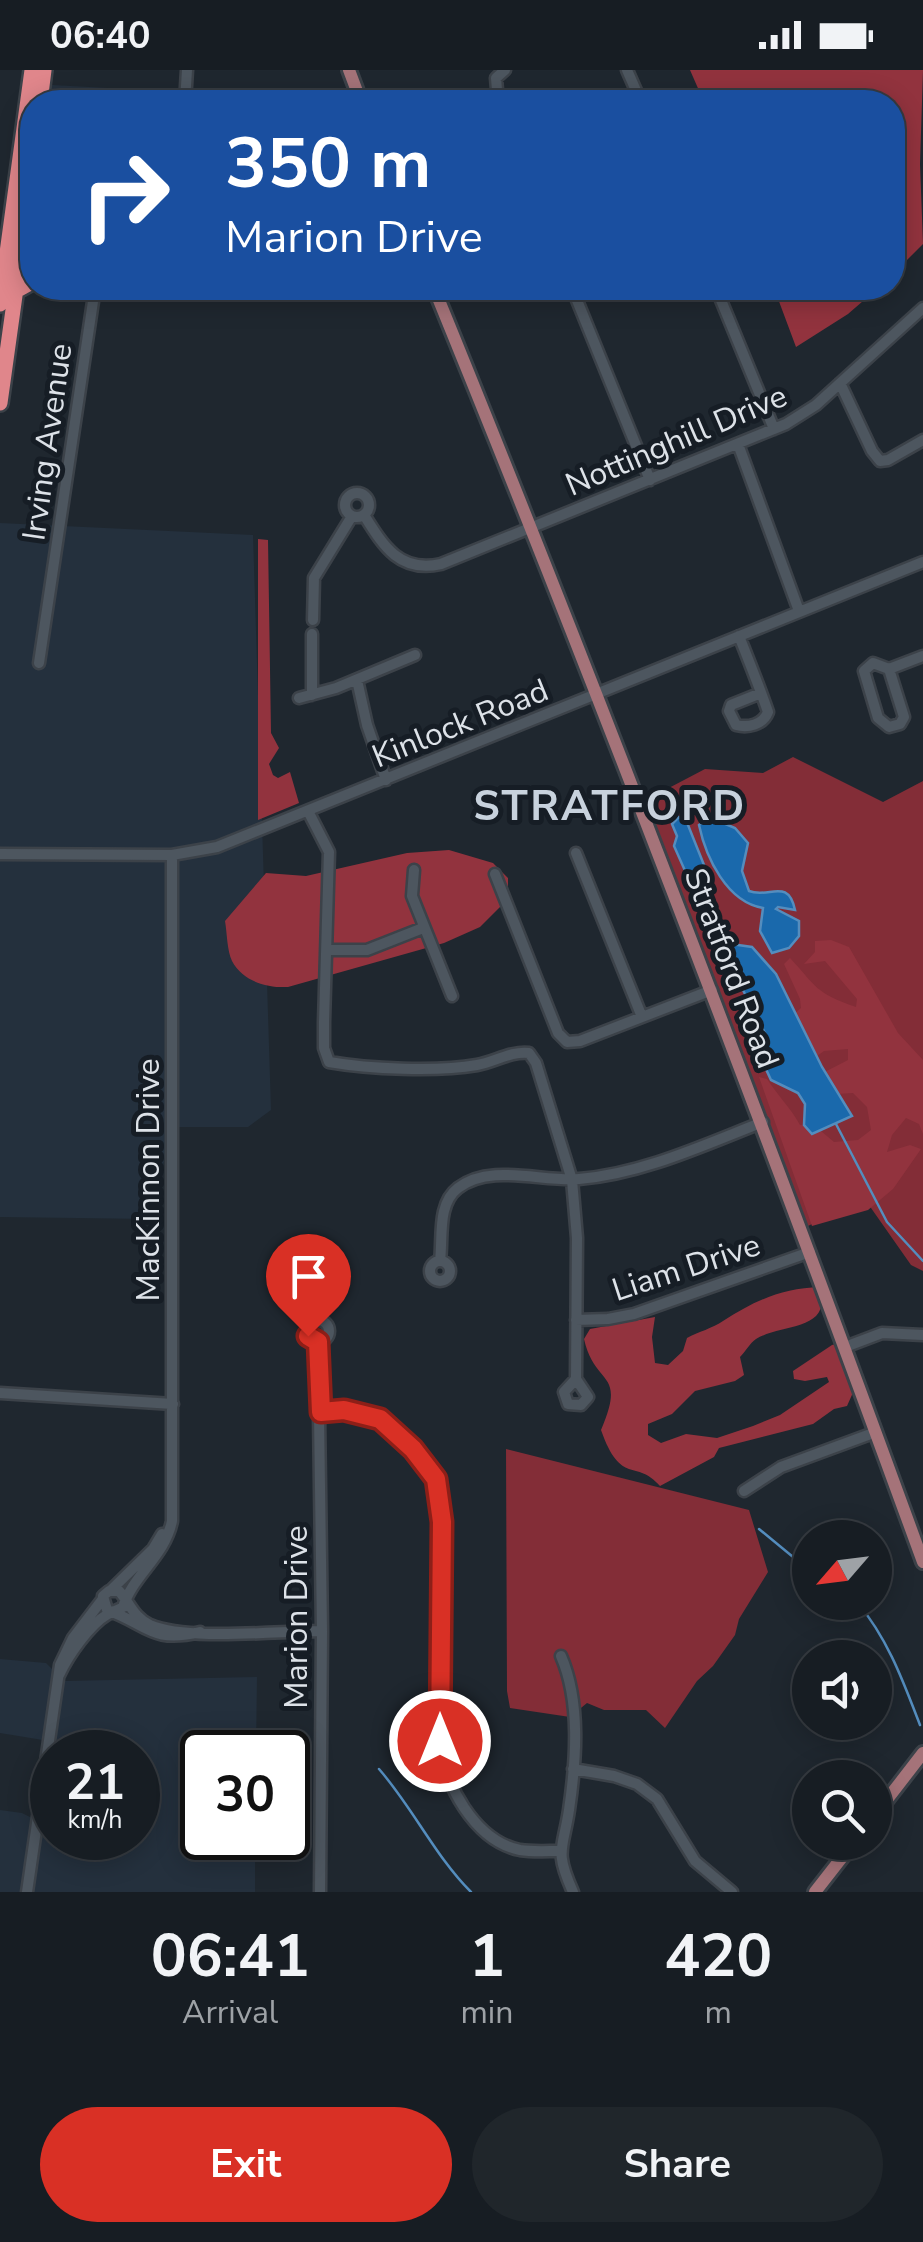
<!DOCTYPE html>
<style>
:root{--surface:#171d23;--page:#20262b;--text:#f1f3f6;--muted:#9ea2a6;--line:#363b41;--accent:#d93025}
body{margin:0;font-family:"Nunito Sans",sans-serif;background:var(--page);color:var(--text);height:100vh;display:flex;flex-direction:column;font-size:38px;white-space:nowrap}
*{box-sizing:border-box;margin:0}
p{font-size:32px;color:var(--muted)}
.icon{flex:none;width:55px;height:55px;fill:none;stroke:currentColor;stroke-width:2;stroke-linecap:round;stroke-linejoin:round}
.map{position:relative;height:1822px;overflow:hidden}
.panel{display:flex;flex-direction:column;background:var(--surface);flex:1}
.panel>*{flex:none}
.guide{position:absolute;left:20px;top:20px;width:885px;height:210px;border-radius:40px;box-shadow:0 5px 25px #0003,0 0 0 2px var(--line);background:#1a4fa0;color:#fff;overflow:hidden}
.needle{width:65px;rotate:242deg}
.buttons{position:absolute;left:792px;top:1450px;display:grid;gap:20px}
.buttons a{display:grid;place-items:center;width:100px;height:100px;border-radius:50%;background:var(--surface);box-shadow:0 5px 25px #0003,0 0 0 2px var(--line);font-size:50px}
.speed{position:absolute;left:30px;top:1660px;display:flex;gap:20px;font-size:50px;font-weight:700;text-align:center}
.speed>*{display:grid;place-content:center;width:130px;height:130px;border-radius:50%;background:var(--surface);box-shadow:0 5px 25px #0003,0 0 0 2px var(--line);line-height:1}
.speed small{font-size:25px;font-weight:400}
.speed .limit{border:5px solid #111;border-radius:15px;background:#fff;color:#111}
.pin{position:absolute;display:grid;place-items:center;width:85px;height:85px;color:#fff;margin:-102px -42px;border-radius:50% 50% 50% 0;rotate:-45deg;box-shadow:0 0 10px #0007}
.pin .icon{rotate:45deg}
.me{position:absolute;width:110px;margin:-55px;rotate:0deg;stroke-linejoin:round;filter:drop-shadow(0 0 8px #0008)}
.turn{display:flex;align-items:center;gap:35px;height:210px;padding:0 40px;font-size:45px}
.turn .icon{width:130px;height:130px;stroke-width:2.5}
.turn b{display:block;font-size:70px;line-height:85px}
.eta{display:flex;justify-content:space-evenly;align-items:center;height:170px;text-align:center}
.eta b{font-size:60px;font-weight:700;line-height:70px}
.primary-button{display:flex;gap:20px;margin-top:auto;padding:20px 40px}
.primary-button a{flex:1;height:115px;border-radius:60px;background:var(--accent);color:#fff;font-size:40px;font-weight:700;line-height:115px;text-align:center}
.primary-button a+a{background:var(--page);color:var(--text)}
.status{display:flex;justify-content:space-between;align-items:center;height:70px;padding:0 50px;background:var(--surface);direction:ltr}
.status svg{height:28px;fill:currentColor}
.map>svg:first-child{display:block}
.built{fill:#24303d}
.green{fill:#832d37}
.forest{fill:#92333e}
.water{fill:#1a69ac;stroke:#548dbe;stroke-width:2.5}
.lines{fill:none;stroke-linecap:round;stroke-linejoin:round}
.stream{stroke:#548dbe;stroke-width:2.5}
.minor-casing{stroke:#3c4249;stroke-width:15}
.major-casing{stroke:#3c4249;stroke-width:18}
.highway-casing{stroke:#3c4249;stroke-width:20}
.minor{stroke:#4d565f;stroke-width:10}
.major{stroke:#a57379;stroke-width:12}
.highway{stroke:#e0868b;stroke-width:15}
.route-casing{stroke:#8d1f18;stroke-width:25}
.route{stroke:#d93025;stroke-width:18}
.labels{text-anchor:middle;stroke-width:10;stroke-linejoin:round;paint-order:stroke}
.street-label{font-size:32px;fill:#dde2e8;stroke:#161d25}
.district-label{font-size:42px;font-weight:bold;letter-spacing:2.5px;fill:#c8d2dd;stroke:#161d25}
</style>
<div class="status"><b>06:40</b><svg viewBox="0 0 49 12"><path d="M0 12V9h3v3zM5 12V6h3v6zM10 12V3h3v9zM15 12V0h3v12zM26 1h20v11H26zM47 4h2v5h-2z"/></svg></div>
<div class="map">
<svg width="923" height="1822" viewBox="0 0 923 1822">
<rect width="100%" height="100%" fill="#1f272f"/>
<path class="built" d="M52 15 127 19 148 32H45Z
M0 453 253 465 271 1040 248 1057H171L152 1149 0 1147Z
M0 1589 46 1593 64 1611 257 1607 256 1682H202V1768H255V1822H0V1740L22 1743 44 1754 52 1693V1768H138V1682H54L55 1672 0 1663Z"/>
<path class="green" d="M793 687 883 732 923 711V1201L911 1195 864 1128 802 1159 736 969 644 731 705 699 763 703Z
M506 1379 749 1440 768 1502 739 1549 735 1565 713 1596 697 1611 665 1658 646 1640H604L587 1633 570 1647 510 1638 507 1621Z"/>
<path class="forest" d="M690 0H923L920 94 923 174 893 204 892 32H704Z
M774 218H878L848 244 796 277Z
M258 469 268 470 271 663 279 678 269 694 273 705 278 708 290 702 299 733 258 750Z
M449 780 493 793 508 808V829L480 857 444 873 288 917C268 918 243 912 232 891 227 881 227 862 225 851L266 803 306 806 407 783Z
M831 870 849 877 898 963 923 990V1064L919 1054 906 1048 892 1065 887 1082 910 1075 921 1079 893 1119 868 1140 812 1156 759 1007 767 1009C778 1026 790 1037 800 1055L815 1056 834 1072 858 1070 871 1060 867 1037 853 1023 820 1025 815 1007 848 990V979L824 981 810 991 786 951 801 938 800 929 784 894 790 888C817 917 815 923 856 937L857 929 825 891 804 894 815 882V871Z
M820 1217C833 1262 782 1253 756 1269 750 1273 745 1282 740 1287L744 1305 735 1311 695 1321 672 1344 648 1354V1365L661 1373 686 1364 717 1368 753 1356 780 1345 829 1312 827 1307 805 1311 794 1309 793 1301 832 1275 836 1274 855 1318 847 1336 834 1339 813 1354 719 1378 714 1387 660 1416C636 1388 621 1417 601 1360 627 1299 595 1318 584 1269L590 1259 655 1247 652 1267 655 1293 668 1295 683 1281 687 1268C698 1262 713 1258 723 1251 754 1231 782 1218 820 1217Z"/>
<path class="water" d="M679 747 686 750 708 805 699 814 690 812 674 776 677 766 672 754Z
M709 747 735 758 748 773 742 801 749 821C769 829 788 807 795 840L778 837 776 839 799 851V866L789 878 772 883 760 861 763 838C727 832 706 788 699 755Z
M731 874 752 877 776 904 822 997 852 1046 812 1064 804 1055 805 1034 798 1023 771 1010 765 997 768 969 743 920Z"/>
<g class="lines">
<path class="stream" d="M836 1054 887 1152 923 1191
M759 1459 810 1501
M857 1532C888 1569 903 1611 920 1655
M379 1699C413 1738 435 1786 471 1822"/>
<defs>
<path id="minor" d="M627 0 641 32
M185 32 187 0
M498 32 496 8 505 0
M572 218 650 410
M716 218 774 359
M840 313 872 381 880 391 888 390 923 370
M738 374 799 541
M345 435a12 12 0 1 1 24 0a12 12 0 1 1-24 0Z
M364 445C384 477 400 503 441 494L786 354 816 335 923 238
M313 550 314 508 352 446
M312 564V625
M739 566C749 591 759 616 768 642 763 655 748 658 736 655L729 641 731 635 761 623
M39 593 95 218
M889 599 904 647 900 654 889 657 878 648 864 601 873 593 889 599 923 586
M357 610 367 655 386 710
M299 628 336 618 415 585
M308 741 329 782 324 952V978L329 992C369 999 437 1002 477 995 495 992 510 981 529 983L536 993 572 1110 577 1168 576 1309 564 1322 568 1334 581 1335 588 1327 576 1309
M576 783 642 947
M0 784 172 785 217 777 923 492
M414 800 412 826 452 926
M495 804 558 963 567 972 580 971 712 920
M326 880H367L423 858
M430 1201a10 10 0 1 1 20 0a10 10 0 1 1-20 0Z
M440 1191C443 1167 437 1134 458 1118 490 1093 541 1112 579 1109 642 1104 704 1075 763 1052
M307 1261a11 11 0 1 1 22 0a11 11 0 1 1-22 0Z
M576 1250 608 1249 634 1244 810 1182
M318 1272 322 1561 320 1822
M845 1277 882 1263 923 1265
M0 1323 173 1334
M321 1341C336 1340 352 1339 367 1344 392 1351 423 1384 435 1407 442 1421 441 1437 442 1452L440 1671C443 1713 475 1771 520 1780 532 1782 547 1781 559 1781
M744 1421 781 1397 876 1362
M112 1519 153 1479 162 1464
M200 1562C151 1574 147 1554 107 1540L103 1526 109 1521H119C130 1533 133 1547 150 1555 187 1571 278 1561 322 1561
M561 1586C581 1632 576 1692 569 1740 563 1780 554 1780 573 1822
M59 1605C68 1586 89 1555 108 1544 113 1542 118 1540 123 1537 133 1505 165 1486 172 1451V785
M573 1699 614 1706 637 1714 657 1729 695 1791 732 1822
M27 1822 60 1595 73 1568 102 1530"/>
<path id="major" d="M349 0 361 32
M434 218C606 639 767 1064 923 1492
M875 1745 923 1683
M815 1822 854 1772"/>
<path id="highway" d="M40 32 44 0
M14 222 32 212
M0 234 32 0
M0 333 32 104"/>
</defs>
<use href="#minor" class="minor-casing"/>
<use href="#major" class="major-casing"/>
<use href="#highway" class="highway-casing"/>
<use href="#minor" class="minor"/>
<use href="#major" class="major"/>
<use href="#highway" class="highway"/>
</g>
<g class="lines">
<defs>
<path id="route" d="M308 1266 318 1272 321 1342 344 1340 380 1349 413 1379 436 1409 442 1452 440 1671"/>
</defs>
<use href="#route" class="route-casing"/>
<use href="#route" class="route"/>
</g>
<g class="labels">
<g class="street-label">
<text transform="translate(676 370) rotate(-23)" y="11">Nottinghill Drive</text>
<text transform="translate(47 372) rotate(-82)" y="11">Irving Avenue</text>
<text transform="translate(460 653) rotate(-22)" y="11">Kinlock Road</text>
<text transform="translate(732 898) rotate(69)" y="11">Stratford Road</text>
<text transform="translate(148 1110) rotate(-90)" y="11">MacKinnon Drive</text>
<text transform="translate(686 1197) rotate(-18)" y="11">Liam Drive</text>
<text transform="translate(296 1547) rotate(-90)" y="11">Marion Drive</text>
</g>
<g class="district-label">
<text x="610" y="750">STRATFORD</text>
</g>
</g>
</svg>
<div class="buttons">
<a><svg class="needle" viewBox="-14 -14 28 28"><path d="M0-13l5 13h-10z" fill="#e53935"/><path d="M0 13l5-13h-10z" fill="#9ea2a6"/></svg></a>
<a><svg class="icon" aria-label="sound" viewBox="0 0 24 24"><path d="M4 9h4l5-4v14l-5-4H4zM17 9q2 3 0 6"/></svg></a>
<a><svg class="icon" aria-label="search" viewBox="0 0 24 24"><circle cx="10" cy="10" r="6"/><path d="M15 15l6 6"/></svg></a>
</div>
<div class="speed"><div>21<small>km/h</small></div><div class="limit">30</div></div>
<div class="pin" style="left:308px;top:1266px;background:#d93025"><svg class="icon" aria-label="arrive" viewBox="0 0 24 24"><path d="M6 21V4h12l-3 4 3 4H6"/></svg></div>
<svg class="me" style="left:440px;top:1671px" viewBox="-20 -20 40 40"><circle r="17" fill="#d93025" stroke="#fff" stroke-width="3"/><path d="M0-11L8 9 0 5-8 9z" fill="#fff"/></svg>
<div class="guide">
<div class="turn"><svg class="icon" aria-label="right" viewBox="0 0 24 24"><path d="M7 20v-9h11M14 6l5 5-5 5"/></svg><div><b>350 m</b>Marion Drive</div></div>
</div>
</div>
<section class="panel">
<div class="eta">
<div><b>06:41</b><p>Arrival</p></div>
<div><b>1</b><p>min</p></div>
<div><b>420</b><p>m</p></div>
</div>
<div class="primary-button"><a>Exit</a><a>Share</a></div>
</section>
